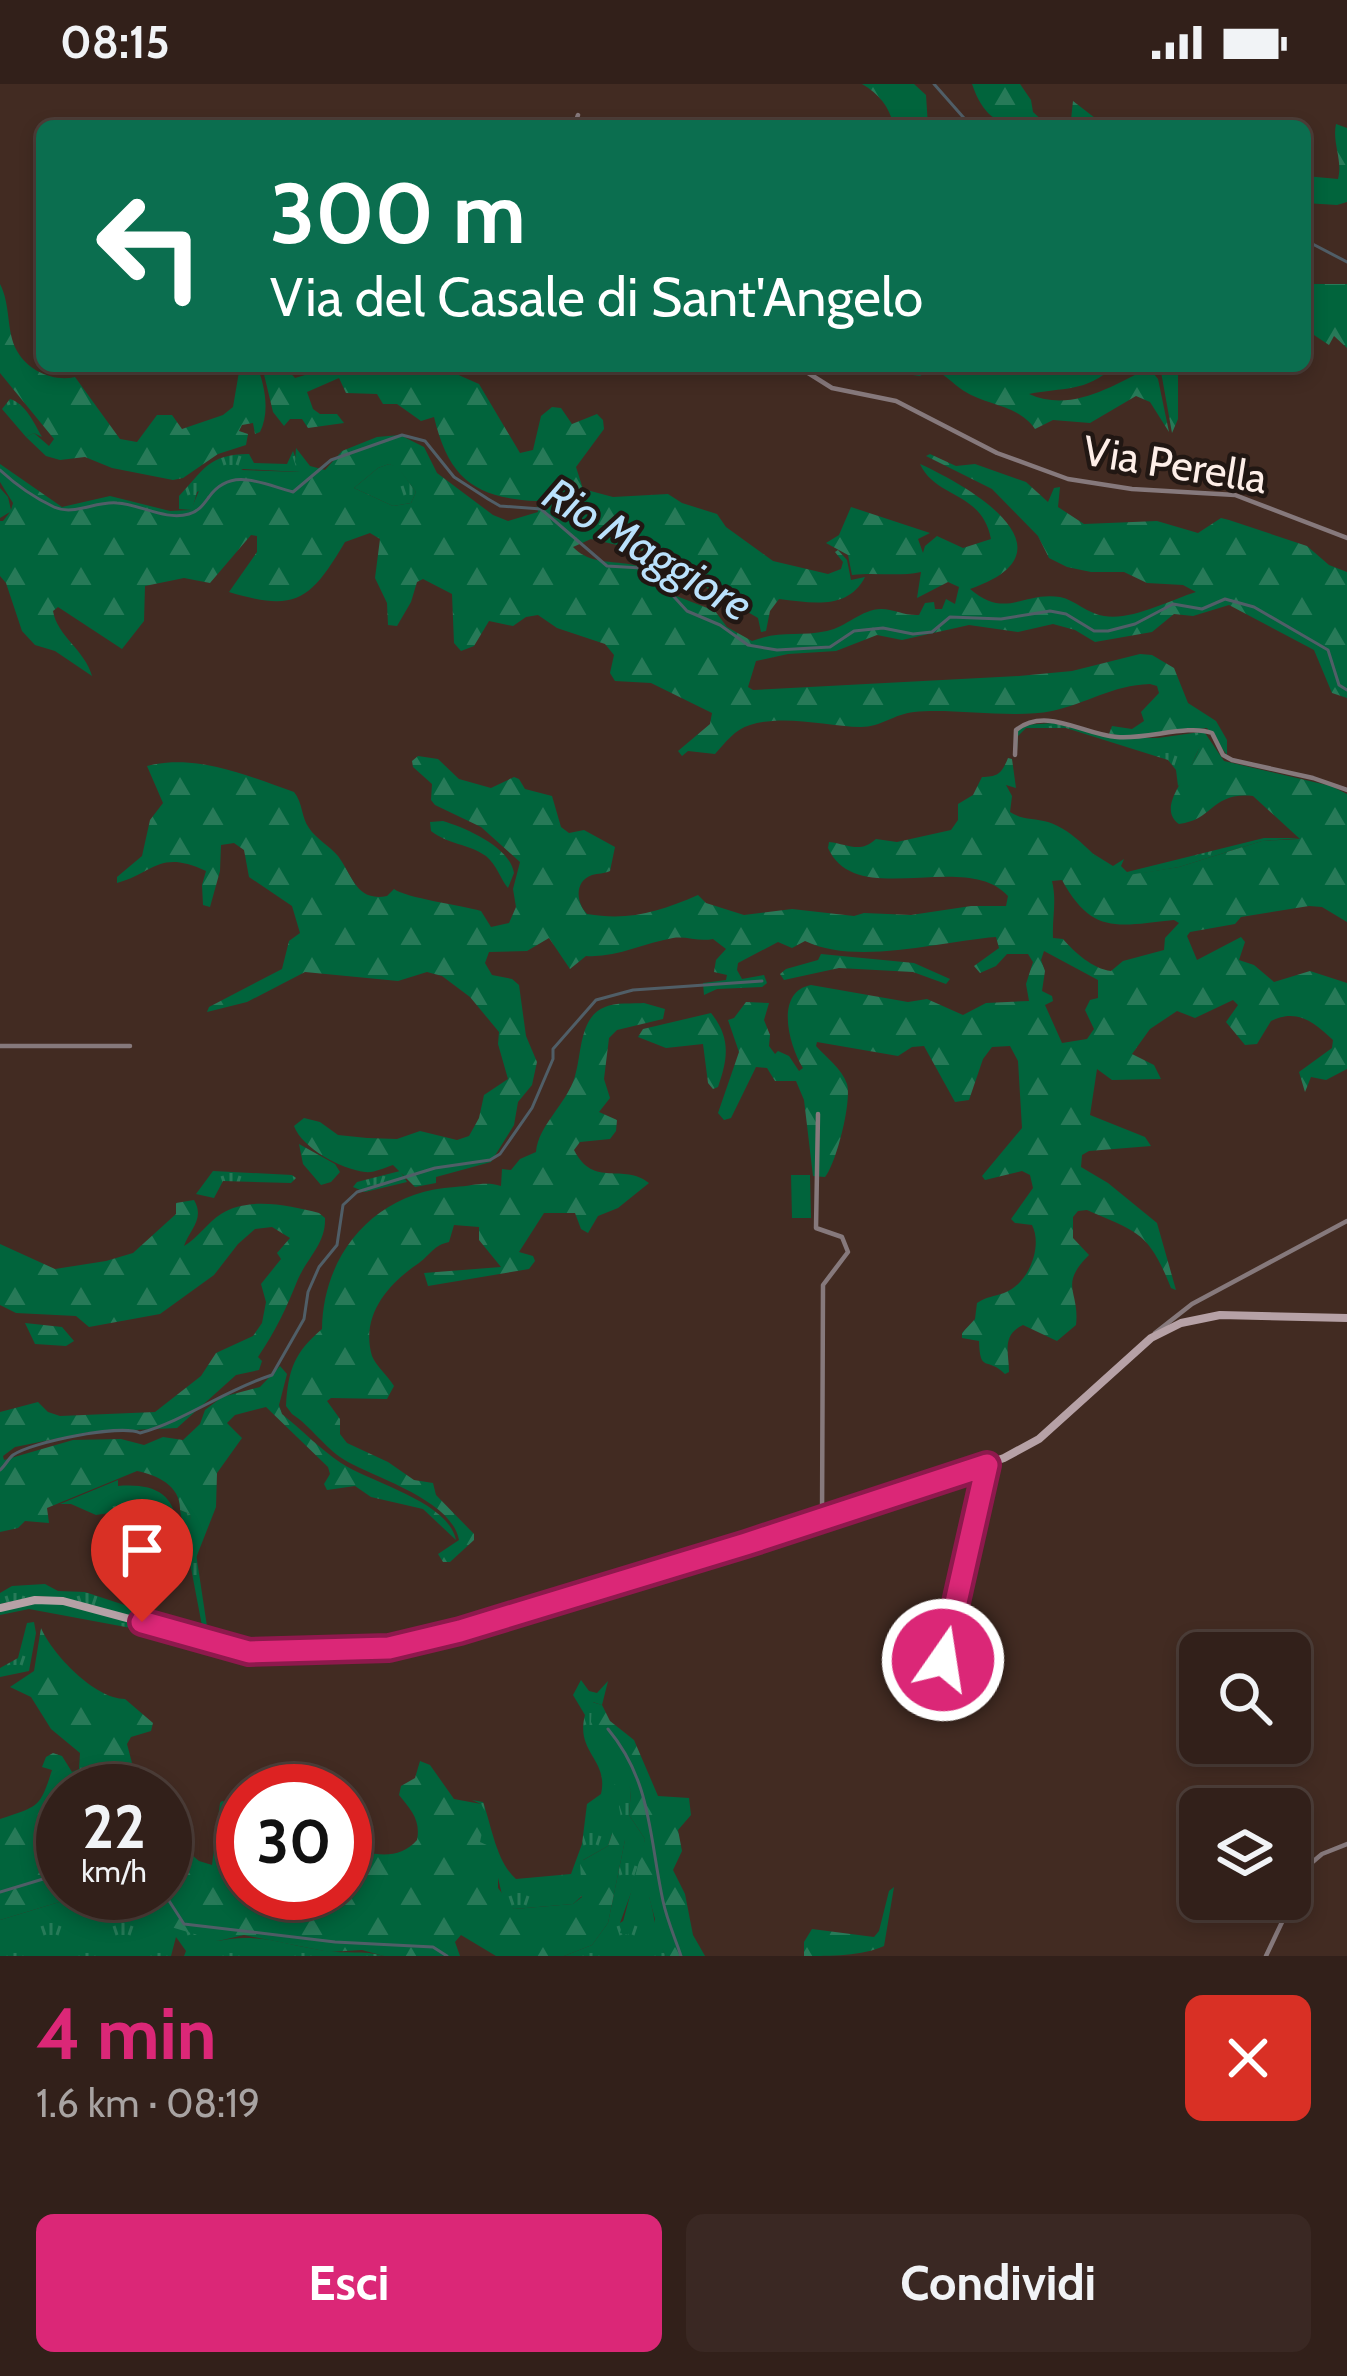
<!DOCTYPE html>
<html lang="it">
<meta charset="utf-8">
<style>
:root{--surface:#32201a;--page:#3a2823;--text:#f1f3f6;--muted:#a8a3a2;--line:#4d3e39;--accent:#db2777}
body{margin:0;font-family:Cabin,sans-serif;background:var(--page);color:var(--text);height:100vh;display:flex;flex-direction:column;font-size:45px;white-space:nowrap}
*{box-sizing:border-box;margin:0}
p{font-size:39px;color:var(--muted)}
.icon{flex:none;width:66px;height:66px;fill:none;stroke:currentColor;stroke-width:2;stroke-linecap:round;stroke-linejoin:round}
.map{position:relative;height:1872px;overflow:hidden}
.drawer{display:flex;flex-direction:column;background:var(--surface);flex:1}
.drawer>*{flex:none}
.guide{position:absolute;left:36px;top:36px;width:1275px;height:252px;border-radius:18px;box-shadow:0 6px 18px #0003,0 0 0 3px var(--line);background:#0b6e4f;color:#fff;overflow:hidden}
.fabs{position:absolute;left:1179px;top:1548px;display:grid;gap:24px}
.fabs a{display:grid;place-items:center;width:132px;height:132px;border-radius:18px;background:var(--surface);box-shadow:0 6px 18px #0003,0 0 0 3px var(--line);font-size:60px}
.speed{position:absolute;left:36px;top:1680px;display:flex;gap:24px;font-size:60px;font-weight:700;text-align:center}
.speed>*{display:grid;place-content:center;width:156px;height:156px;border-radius:50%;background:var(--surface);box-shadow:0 6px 18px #0003,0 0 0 3px var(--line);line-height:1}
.speed small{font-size:30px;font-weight:400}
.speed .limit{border:18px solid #d22;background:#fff;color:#111}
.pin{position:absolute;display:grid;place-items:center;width:102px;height:102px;color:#fff;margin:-123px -51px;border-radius:50% 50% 50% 0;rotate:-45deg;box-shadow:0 0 12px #0007}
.pin .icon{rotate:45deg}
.me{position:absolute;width:132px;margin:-66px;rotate:13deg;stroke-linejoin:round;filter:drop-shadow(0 0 9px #0008)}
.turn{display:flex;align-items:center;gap:42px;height:252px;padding:0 36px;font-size:54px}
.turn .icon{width:156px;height:156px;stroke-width:2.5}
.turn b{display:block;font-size:84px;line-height:102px}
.round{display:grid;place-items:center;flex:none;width:126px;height:126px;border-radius:18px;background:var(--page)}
.headline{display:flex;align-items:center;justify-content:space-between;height:204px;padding:0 36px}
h1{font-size:72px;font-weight:700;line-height:90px;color:var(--accent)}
.primary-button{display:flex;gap:24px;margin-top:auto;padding:24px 36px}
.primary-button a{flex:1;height:138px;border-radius:18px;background:var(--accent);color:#fff;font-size:48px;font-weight:700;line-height:138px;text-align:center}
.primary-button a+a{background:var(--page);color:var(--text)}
.status{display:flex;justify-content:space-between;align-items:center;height:84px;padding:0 60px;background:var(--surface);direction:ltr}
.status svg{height:33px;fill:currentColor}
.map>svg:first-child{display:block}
.grass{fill:url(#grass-tufts)}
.forest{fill:url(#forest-firs);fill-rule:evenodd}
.pitch{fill:#01643c}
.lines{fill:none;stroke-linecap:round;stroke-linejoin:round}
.stream{stroke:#505e67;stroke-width:3}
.minor{stroke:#86797c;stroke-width:4.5}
.secondary{stroke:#b6a1a6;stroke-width:8}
.route-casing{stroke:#8e194d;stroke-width:30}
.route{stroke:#db2777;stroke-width:21}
.labels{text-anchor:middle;stroke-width:9;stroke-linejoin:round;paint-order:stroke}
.street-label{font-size:42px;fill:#fdeee8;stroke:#211713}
.water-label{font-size:45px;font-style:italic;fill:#bae1fc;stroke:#211713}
</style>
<div class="status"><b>08:15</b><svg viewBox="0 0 49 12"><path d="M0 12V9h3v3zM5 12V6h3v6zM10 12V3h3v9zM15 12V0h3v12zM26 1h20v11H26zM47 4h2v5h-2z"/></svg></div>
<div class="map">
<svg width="1347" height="1872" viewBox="0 0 1347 1872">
<defs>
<pattern id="grass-tufts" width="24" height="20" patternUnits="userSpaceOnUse" patternTransform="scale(3)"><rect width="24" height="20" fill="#01643c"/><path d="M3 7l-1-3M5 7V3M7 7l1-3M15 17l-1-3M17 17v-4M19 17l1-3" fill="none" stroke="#277a58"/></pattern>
<pattern id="forest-firs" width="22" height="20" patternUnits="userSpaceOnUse" patternTransform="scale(3)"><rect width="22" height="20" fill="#01643c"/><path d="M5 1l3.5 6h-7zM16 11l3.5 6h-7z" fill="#277a58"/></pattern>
</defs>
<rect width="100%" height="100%" fill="#422b22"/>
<path class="grass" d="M10 315C26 320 34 339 42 353L34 349 26 353 2 325Z
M293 367 301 388 243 385 197 408 192 426 179 425V412C204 386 208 370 249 370L254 379 287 380Z
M389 380 398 383 416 408 411 419 393 422 354 404 378 384Z
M1053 639 1113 654H1158L1200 648 1203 656 1184 697 1178 702 1176 686 1168 676 1066 644H1026L1018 652 1017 666V647L1025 641Z
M1264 754H1301L1262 757 1179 783 1115 794 1092 769 1113 782 1124 775 1121 782 1127 788Z
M213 1087 292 1091 296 1094 291 1099 223 1097 214 1114 196 1110Z
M400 1087 407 1098 365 1108 353 1103 357 1098Z
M118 1396V1402C157 1399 179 1411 177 1455L161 1459 156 1430 150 1423 96 1431 71 1420H60Z
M180 1426 190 1430 208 1549 240 1559H348L354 1564 245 1563 60 1514 37 1512 0 1520V1509L12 1502 45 1500 58 1507 85 1508 203 1547Z
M42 1518 63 1519 174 1552 29 1525 0 1531V1527Z
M34 1538 36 1549 29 1587 0 1593V1584L18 1574 27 1539Z
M581 1596 589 1607 597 1609 608 1597 602 1621 593 1618 631 1706 629 1731 645 1755 640 1784 620 1839 640 1826 649 1812C656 1837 654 1848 666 1872H564L592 1861 608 1839 625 1756 612 1750 608 1762 583 1776 584 1810 573 1820 514 1825 503 1815 495 1781 480 1758 481 1720 472 1716 483 1718C492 1743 496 1777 516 1795L571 1790 582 1760 587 1720 601 1710C609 1675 575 1669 585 1631L573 1611Z
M89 1809H154L157 1820 218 1857C256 1848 287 1861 325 1867 346 1870 363 1866 384 1872H184L186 1867 176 1853 171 1872H0V1836Z"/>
<path class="forest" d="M862 0H914L926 11 928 42H894C889 22 879 10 862 0Z
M972 0H1020L1031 16 1033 28 1047 41 1055 42C1013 42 988 47 972 0Z
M1073 17 1095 34H1117L1121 42H1065L1071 36Z
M1336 40 1347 44V118L1337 121 1305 119V92L1338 95C1343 76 1332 59 1336 40Z
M0 200C11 221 6 248 17 267 28 287 54 298 75 293L120 355 137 358 157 331H172L182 345 223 331 233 323 240 282H257C265 302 270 328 260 348L255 350 253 339 242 341 239 347 248 350 246 361 218 370 183 394 173 396 112 384 85 373 60 376 46 372 26 353 34 349 49 362 54 355 0 289Z
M1305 200H1347V264L1334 252 1329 261 1314 251 1305 252Z
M262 282H284L295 294 312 289 319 282H438L479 300 520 369 533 366 541 332 552 323 561 324 572 340 597 330 603 336 604 345 576 383 583 405 613 413 668 410 682 419 717 430 726 443 773 477 828 490 841 485 843 478 835 468 838 466 847 476 851 496 865 493C848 526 813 519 779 515L770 527 766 547 761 548 758 534 643 467 591 455 573 463C600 492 646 462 666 508L715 527 727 543 752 557C780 546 799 553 827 547 846 543 862 525 881 525 894 525 905 532 919 531L925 519 934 518 935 525H942L946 515 955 520 959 503 948 498 917 514 921 488C897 493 876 488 852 491L848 471 826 459 839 451 851 423 930 449 918 455 923 469 925 462 937 452 963 464 991 455C982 407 936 415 920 380 969 402 1081 467 970 505 1006 536 1023 507 1060 513 1075 516 1088 530 1104 532 1131 537 1170 516 1196 508L1183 501 1147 499 1124 488H1091L1067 483 1049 474 1038 452 992 405 926 372 930 370 956 382 975 380 1026 398 1048 418 1054 404 1060 403 1058 423 1084 440 1157 437 1198 449 1221 434 1229 436 1307 462 1329 481 1347 488V614L1332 609 1314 566 1229 521 1193 532 1174 530 1152 548 1095 558 1075 546 1053 540 1018 548 969 541 902 556 877 551 836 567 788 570 756 577 748 603 753 606 1019 592 1072 587 1140 570 1152 571 1174 584 1188 619 1216 637 1227 656V671L1207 644 1133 653 1109 650 1112 642 1132 645 1144 637 1141 628 1159 609 1157 602 1150 600C1112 601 1086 620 1052 627 1012 635 954 624 914 628 894 630 881 643 861 643 826 642 784 630 750 641 735 645 725 659 715 670L688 667 682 672 678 667 710 640 712 629 651 599 615 597 610 589 614 571 605 560 557 544 538 531 526 533 513 542 489 537 474 562 461 567 454 559 452 510 423 495 417 498 411 518 397 542 388 541 387 519 375 494 380 455 370 449 345 458C310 517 296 528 229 508L257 468V452L251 451 210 499 184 494 145 502 144 537 122 565 58 523 53 527C57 552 85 566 92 592L55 567 35 561 22 547 6 499 0 492V437H3L10 428 0 434V404L8 413 11 426 13 419 0 398V380L62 423 110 412 170 427 191 426 205 392 212 385 300 388 295 378 296 364 310 382 325 386 342 367 377 353 400 351 424 363 437 389 493 431 508 437 538 428 537 417C475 414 449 395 434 333L421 337 397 320H383L377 310 346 309 339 294 307 308 313 325 320 330H337L344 339 308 344 302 335H290L284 342 273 328ZM389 380 398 384 416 408 411 419 393 422 354 404 378 384Z
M897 282H1114C1086 309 1062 303 1029 310 1071 329 1112 302 1149 284L1158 295 1169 348 1150 318 1136 312 1090 339 1053 336 1035 345C1019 321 988 322 964 307 952 299 945 290 931 284L920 292 906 290Z
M1160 282H1178V335L1172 349Z
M1200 648 1205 649 1224 677 1331 702 1347 710V838L1322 823 1309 822 1241 833 1235 840 1190 848 1187 852 1197 876 1241 853 1245 858 1239 876 1254 881 1274 898 1310 887 1347 899V985L1326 996 1311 993 1305 1008 1299 988 1332 964 1333 956C1314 938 1297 924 1271 937L1257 960 1245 961 1226 938 1238 921 1233 916 1195 934 1177 927 1150 945 1132 970 1154 981 1161 995 1112 996 1097 985 1090 1031 1145 1053 1151 1062 1089 1067 1082 1071 1081 1083 1108 1099 1157 1139 1176 1206 1171 1204C1149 1149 1140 1149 1087 1126L1078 1127 1073 1133V1154L1089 1171C1058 1202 1080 1206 1076 1241L1057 1257 1023 1241C1001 1251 1009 1269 1009 1288L1005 1290C987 1272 980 1290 979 1257L962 1254V1249L975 1235 977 1219C988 1212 993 1213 1004 1209 1029 1200 1043 1162 1032 1141L1015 1139 1011 1135 1033 1104 1030 1091 1022 1087 985 1096 982 1092 1022 1044 1018 977 1010 962 992 963 983 975 969 1016 955 1018 924 962 912 963 898 972 817 958 816 962C826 973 842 985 847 1000 852 1018 836 1080 825 1093L813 1092 804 1016 796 997H775L767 984 756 983 731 1034 724 1036 718 1029 739 968 728 936 734 934 746 918 769 919 764 936 770 951 769 962 775 970 778 967 789 972 799 987 803 984C789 962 774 908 811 901L908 918 927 915 963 931 986 919 1029 917 1026 900 1033 878 1028 870H1007L996 882 980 889 974 882 999 864 996 853C941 857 857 882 805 857L792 864 778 858 738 879 737 886 742 895 764 891 767 899 762 903 717 905 704 911 703 899 726 896 727 891 714 888 716 876 726 865 713 855C699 858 687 852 673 854 644 859 616 874 586 872L570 885 549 854 527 867 489 868 485 879 492 891 512 895 519 901 526 952 537 978 532 1001 518 1018 514 1041 491 1078 436 1093V1099L415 1103 393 1081C384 1084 374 1089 365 1088 341 1085 302 1064 294 1042L304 1034 320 1038 338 1051 367 1054 397 1055 420 1047 457 1056 469 1052 479 1034 484 1011 508 995 498 960 499 948 470 913 442 892 427 888 398 897 305 888 247 918 207 928 209 923 282 885 289 857 300 849 292 822 249 793 244 766 234 759 221 761 220 787 210 823 203 821 202 801 206 787C159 765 154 789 117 799V793L142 772 150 736 163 719 147 682C195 669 249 692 294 708 303 719 301 733 309 744 316 755 330 762 338 772 353 792 356 818 387 812L394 805C406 814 460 821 481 827L491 843 509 839 516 823 513 805 520 778 481 743 435 721 431 716 432 700 413 683 412 677 418 672 438 675 459 695 491 704 514 693 519 695 525 705 552 712 561 743 569 749 584 746 615 763 610 787C604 790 598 789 592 791 574 797 576 819 587 830 629 837 659 828 698 811L706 819 744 831 792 825 854 832 864 829 911 831 971 822H1006L1008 812C966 765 856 827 828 764L829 758C848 760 860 770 876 755L897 758 951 746 958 736V720L973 711 982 693C998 693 1002 689 1008 674L1012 675 1016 704 1006 701 1012 712 1010 728C1022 736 1034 734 1048 738 1074 746 1096 774 1116 793L1179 783 1262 757 1300 755 1253 712C1211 708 1214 736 1179 740 1150 719 1208 677 1200 648ZM1062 796C1092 851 1117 842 1174 836L1179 839 1165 854 1164 866 1123 877 1111 887C1093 885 1074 868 1063 855L1053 854C1052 832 1057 818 1052 797ZM1044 867 1098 896V914L1090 916 1085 926 1094 945 1087 955 1062 959 1045 921 1053 917 1052 912 1042 907 1045 887 1041 876Z
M443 737C466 744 510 763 514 789L508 804C501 796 497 781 486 772 469 760 447 760 431 747L430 738Z
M821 870 914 879 950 895 946 900 913 888 839 884 784 896 780 890 786 885 818 876Z
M644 919 665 925 663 935 617 946 609 954 604 995 610 1014 599 1028 617 1036 616 1047 610 1055 580 1058 574 1066C594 1105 623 1078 649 1099L618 1124 598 1132 588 1149 581 1145 575 1129H544L519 1168 533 1172 535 1177 529 1185 428 1202 424 1189 501 1183 479 1156V1143L454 1141 449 1158C434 1161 431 1170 419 1179 389 1199 360 1231 372 1272 376 1282 388 1292 394 1302L387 1315 331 1314 327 1317 340 1335V1350L347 1359 388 1378 414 1396 433 1399 436 1411 474 1450V1456L450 1478H443L438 1470 459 1456C452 1417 379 1395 348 1378 326 1366 311 1342 292 1330L286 1322C288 1285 295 1268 322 1245 323 1168 377 1107 455 1103 473 1102 485 1097 501 1102L502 1085 511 1086 520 1075 536 1068C538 1041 567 1020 575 992 582 970 579 933 605 923 615 918 633 920 644 919Z
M711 929C731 954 728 974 718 1003L713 1005 708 999 703 960 666 964 638 953 643 945Z
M299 1060 335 1080 340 1088 331 1098 321 1101 303 1080Z
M194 1116C205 1135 190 1145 184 1162 199 1153 207 1139 221 1130 249 1112 290 1122 319 1129L325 1134C326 1159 308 1173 298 1195 287 1223 275 1248 258 1273L262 1277 259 1286 236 1291 177 1344 89 1348 15 1363 3 1372 4 1376 73 1356 121 1355 144 1361 163 1353 183 1356 200 1340 205 1326 222 1313 260 1303 280 1282 287 1290 279 1321 282 1330C302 1346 321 1366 341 1379 371 1399 448 1417 456 1456L423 1425 371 1413 355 1402 327 1406 324 1400 330 1390 328 1383 266 1323 235 1331 227 1339 242 1354 217 1389 216 1423 194 1479 190 1430 180 1426C181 1402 157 1391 137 1387L47 1424 49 1439 25 1437 18 1444 0 1448V1328L38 1318 48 1328 60 1332 155 1328 201 1292 216 1269 253 1252 262 1239 266 1218 261 1200 281 1175 277 1169 290 1154 272 1143 255 1145 238 1160 214 1191 160 1230 89 1243 76 1232 16 1229 0 1221V1160L55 1185 106 1177 133 1169 176 1130V1119Z
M25 1239 62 1243 74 1257 66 1262 35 1260Z
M41 1544C52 1570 95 1615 125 1615L153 1639 151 1647 131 1653 127 1660 132 1679 127 1707H63V1809H89L0 1836V1735C39 1722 40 1724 52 1686L42 1683 46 1673 53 1669 62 1672 72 1688 79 1685 80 1669 51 1645 31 1613 10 1603 34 1587Z
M592 1618 602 1621 610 1637 634 1656 658 1712 689 1714 691 1731 678 1746 682 1767 673 1786 685 1810 693 1851 705 1872H666L653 1848 655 1835 649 1813 628 1851 620 1849 645 1755 629 1731 631 1706 591 1638Z
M420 1677 430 1681 454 1715 481 1720 486 1729 480 1758 498 1766V1804L514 1825 573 1820 582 1813 580 1778 608 1762 612 1750V1705L615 1700 625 1756 608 1839 592 1861 564 1872H496L461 1851 455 1858 460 1872H384L362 1866 329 1868 244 1851 218 1857 171 1843 154 1809H165V1748L199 1777 212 1781 220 1719 222 1717 243 1723V1809H345V1763C371 1770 398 1778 417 1756 421 1736 411 1726 399 1711L401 1702 415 1694Z
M894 1803 884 1862C862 1872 831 1872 804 1872V1858L812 1845 874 1853 879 1847 889 1807Z"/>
<path class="pitch" d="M791 1091H810L811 1134H792Z"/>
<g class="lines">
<path class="stream" d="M934 0 971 42
M1305 156 1347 178
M0 386C15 400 35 414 54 423 74 432 95 417 117 419 140 420 165 437 189 430 199 427 203 421 209 413 231 382 263 400 293 408L331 376 402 351 425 357 454 393 488 415 500 422 541 425 607 482 641 484 655 492 687 527 720 541 748 561 777 566 830 563 854 547 883 544 913 550 932 548 950 533 1001 535 1050 527 1066 530 1094 547H1108L1135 540 1173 520 1202 525 1225 515 1254 523 1328 566 1339 601 1347 606
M0 1386C5 1382 8 1375 13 1371 31 1358 121 1340 140 1349 186 1336 225 1306 272 1291L304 1235 308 1208 319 1183 337 1161 343 1121 357 1108 435 1084 490 1076 500 1070 532 1024 553 975V965L596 916 633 906 762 897
M608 1645C652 1698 649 1753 663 1817 667 1836 675 1854 681 1872
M0 1808 63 1789
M164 1809 184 1840 335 1858 433 1863 447 1872"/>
<path class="minor" d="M574 42 578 31
M797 282 832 304 896 317 997 369 1068 395 1132 405 1235 411 1347 454
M1015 671 1016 646C1046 622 1084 651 1117 653 1146 656 1188 640 1212 649L1223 671 1232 676 1313 694 1347 706
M0 962H130
M818 1030 816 1144 842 1153 848 1168 823 1201 822 1437
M1155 1249 1192 1220 1347 1137
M936 1608 987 1381
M1266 1872 1309 1781 1322 1770 1347 1760"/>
<path class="secondary" d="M0 1524 35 1516 63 1517 249 1567 347 1568 421 1558 822 1437 1004 1374 1039 1355 1151 1254 1181 1239 1220 1231 1347 1234"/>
</g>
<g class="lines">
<defs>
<path id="route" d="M142 1538 249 1568 389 1564 460 1547 746 1460 987 1381 943 1576"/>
</defs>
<use href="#route" class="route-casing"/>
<use href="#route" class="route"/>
</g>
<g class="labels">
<g class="street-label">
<text transform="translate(1175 380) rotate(9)" y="15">Via Perella</text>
</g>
<g class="water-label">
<text transform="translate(648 465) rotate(31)" y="16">Rio Maggiore</text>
</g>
</g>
</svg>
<div class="fabs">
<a><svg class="icon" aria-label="search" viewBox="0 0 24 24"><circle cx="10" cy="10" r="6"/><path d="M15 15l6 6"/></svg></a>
<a><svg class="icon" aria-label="layers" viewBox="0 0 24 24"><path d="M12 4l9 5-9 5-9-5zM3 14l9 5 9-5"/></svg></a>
</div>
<div class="speed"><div>22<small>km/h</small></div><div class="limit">30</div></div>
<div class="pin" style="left:142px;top:1538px;background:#d93025"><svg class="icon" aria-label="arrive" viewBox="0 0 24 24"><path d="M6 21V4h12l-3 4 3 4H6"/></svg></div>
<svg class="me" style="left:943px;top:1576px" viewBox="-20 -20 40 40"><circle r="17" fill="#db2777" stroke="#fff" stroke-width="3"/><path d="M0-11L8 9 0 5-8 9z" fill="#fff"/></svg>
<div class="guide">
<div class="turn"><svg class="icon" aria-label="left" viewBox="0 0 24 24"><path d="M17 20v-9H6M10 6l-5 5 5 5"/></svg><div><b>300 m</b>Via del Casale di Sant'Angelo</div></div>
</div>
</div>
<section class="drawer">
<div class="headline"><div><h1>4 min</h1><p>1.6 km · 08:19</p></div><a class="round" style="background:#d93025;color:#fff"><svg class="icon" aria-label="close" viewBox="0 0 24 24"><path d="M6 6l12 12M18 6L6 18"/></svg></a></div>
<div class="primary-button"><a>Esci</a><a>Condividi</a></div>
</section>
